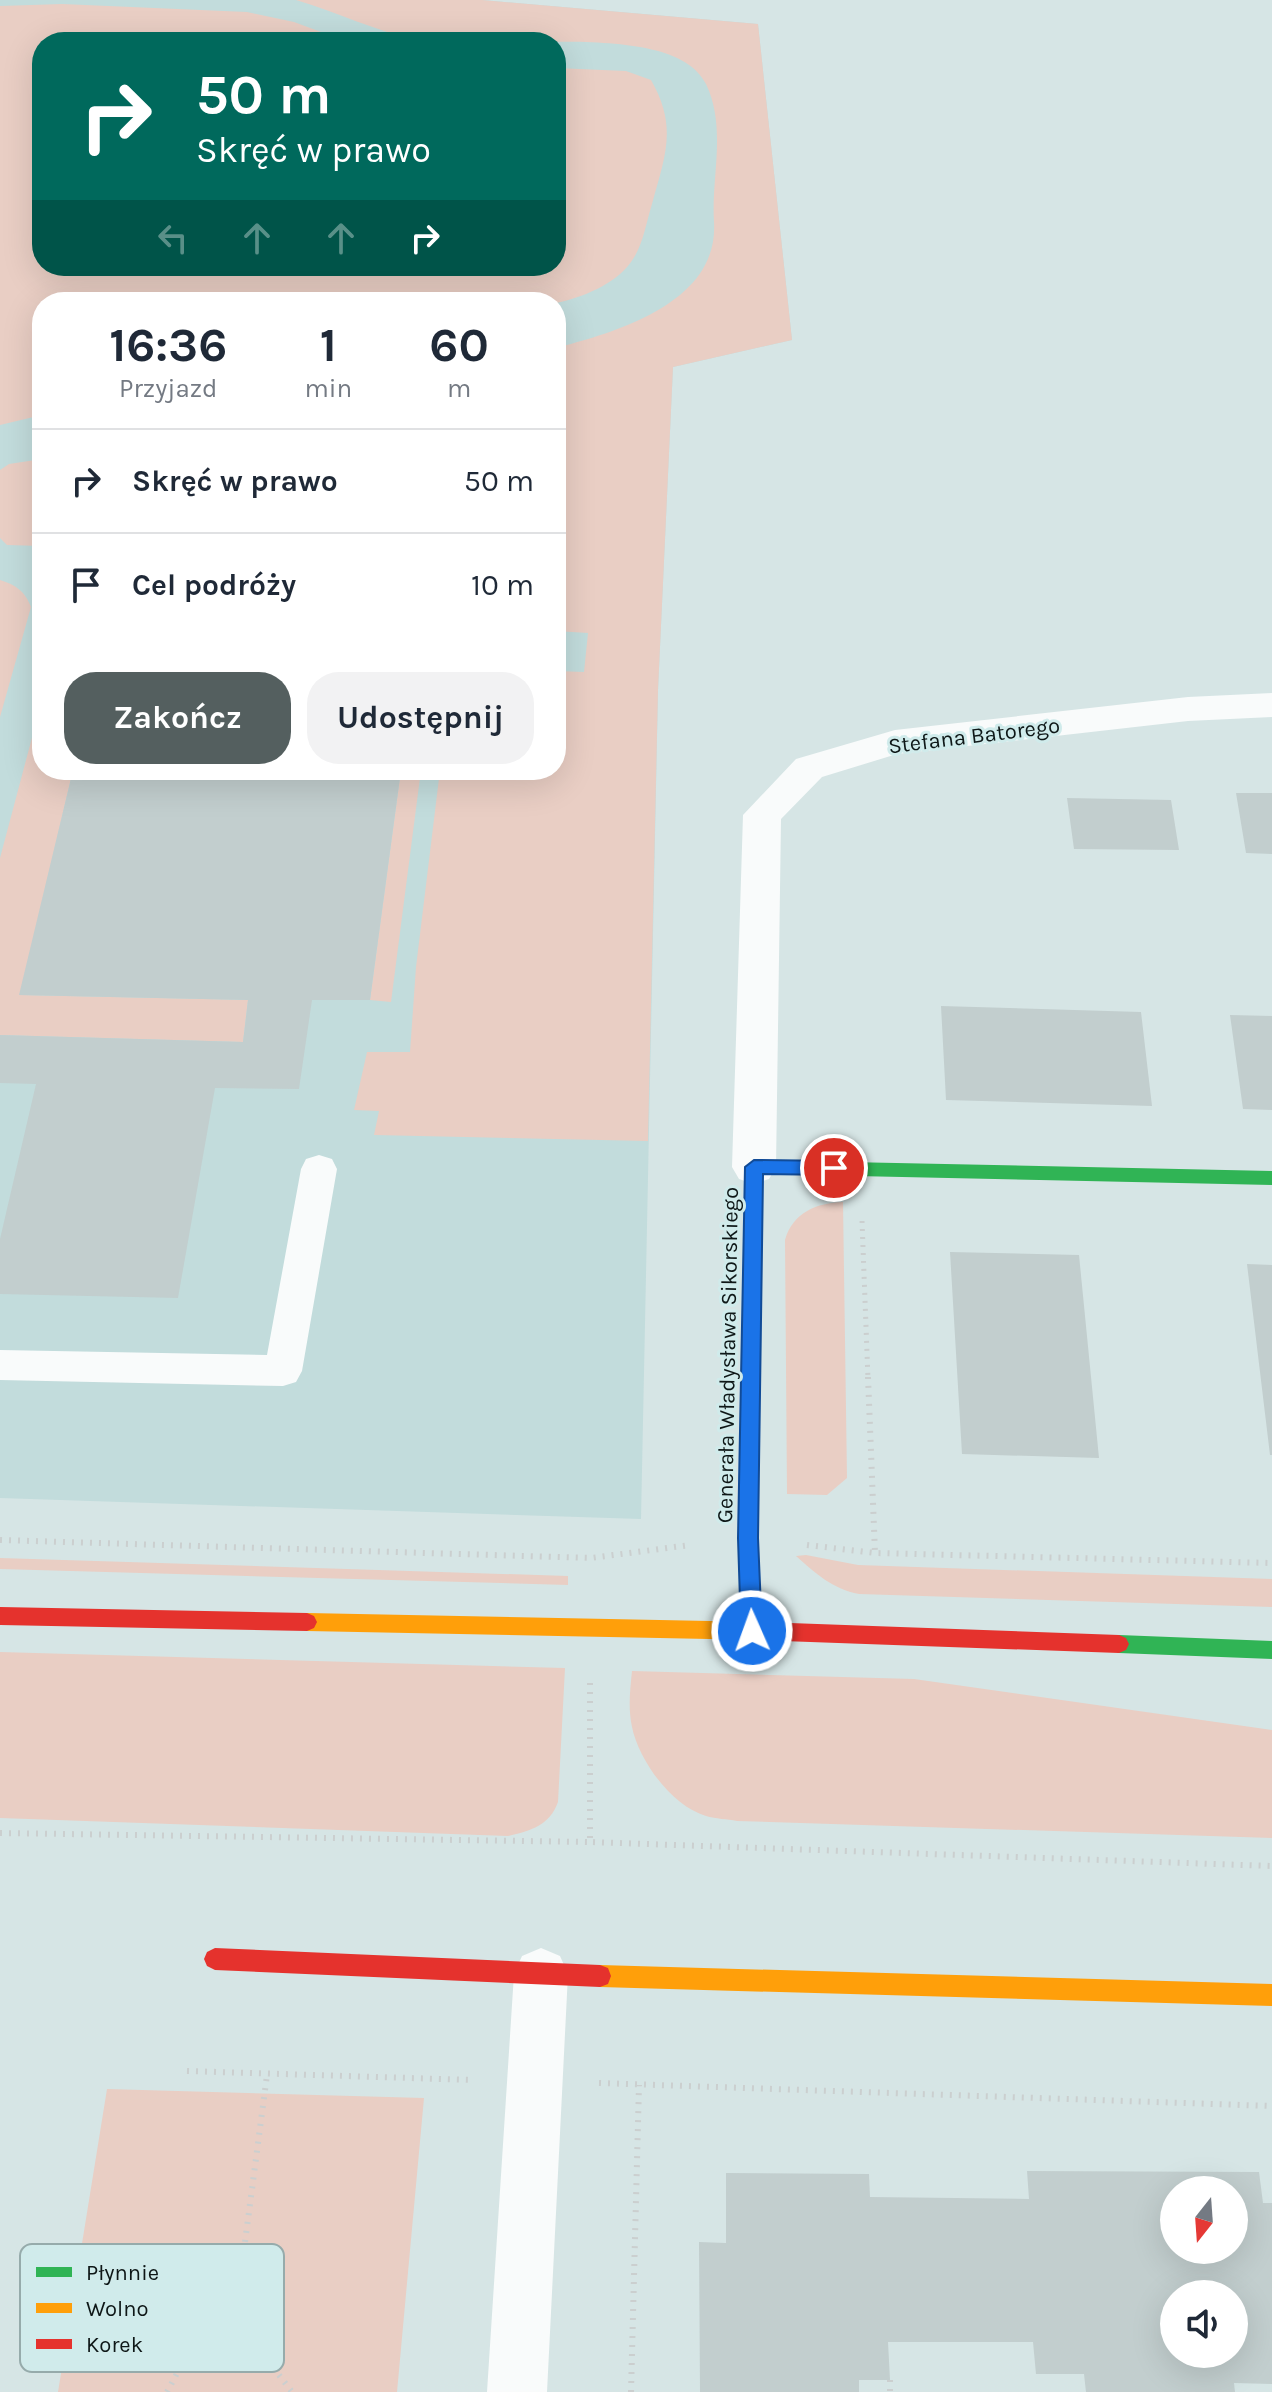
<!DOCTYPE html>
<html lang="pl">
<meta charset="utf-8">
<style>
:root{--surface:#fff;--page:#f2f2f3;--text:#1f2937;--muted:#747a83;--line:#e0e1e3;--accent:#545f5f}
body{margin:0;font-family:Karla,sans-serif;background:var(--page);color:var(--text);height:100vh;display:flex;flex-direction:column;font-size:30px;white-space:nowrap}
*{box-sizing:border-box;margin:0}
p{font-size:26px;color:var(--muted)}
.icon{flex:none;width:44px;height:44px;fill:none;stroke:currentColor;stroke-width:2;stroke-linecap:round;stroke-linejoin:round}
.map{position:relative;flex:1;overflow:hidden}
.side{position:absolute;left:32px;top:292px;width:534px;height:488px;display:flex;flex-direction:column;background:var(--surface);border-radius:32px;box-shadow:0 8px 32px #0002}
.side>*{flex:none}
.top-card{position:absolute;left:32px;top:32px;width:534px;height:244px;border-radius:32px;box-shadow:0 8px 32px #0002;background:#00695c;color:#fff;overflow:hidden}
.needle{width:52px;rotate:197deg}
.tools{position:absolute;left:1160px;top:2176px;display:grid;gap:16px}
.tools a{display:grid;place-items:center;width:88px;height:88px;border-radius:50%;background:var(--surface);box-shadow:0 8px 32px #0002;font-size:40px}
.pin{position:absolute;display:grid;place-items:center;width:68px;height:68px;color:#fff;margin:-34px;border:4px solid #fff;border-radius:50%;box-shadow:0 2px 8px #0007}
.me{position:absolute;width:88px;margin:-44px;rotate:358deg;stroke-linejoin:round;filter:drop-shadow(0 0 6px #0008)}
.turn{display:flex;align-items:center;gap:28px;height:168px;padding:0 32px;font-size:36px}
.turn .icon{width:104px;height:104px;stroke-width:2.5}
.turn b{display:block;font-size:56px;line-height:68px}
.lanes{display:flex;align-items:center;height:76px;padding:0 32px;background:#0003;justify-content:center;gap:40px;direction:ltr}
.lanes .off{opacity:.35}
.eta{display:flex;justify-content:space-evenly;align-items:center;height:136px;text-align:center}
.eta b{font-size:48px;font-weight:700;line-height:56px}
.button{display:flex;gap:16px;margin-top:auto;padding:16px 32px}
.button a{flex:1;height:92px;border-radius:32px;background:var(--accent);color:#fff;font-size:32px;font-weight:700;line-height:92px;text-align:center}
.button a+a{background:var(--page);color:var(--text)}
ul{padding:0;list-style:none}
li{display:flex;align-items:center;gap:24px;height:104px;padding:0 32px;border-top:2px solid var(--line)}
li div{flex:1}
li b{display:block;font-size:30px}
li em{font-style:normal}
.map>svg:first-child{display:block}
.built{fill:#c2dcdc;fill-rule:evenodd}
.green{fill:#e9cec4}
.building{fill:#c2cece;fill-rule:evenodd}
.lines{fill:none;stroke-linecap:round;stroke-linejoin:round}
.path-far1{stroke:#cbcfcf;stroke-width:5;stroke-dasharray:2 6;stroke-linecap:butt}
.path{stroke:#cbcfcf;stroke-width:6;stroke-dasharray:2 7;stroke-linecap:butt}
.lane{fill:#f9fbfb;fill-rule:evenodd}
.street{fill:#f9fbfb;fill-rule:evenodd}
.fast{fill:#30b455;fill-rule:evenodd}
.slow{fill:#ff9f0a;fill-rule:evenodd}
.jam{fill:#e5322d;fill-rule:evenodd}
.route{fill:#1a73e8;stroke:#114b97;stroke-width:2}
.labels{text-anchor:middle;stroke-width:6;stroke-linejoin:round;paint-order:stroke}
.street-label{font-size:22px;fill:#0e1717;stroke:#d0ebeb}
.key{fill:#d0ebeb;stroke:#96abab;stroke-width:2}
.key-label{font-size:22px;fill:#0e1717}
</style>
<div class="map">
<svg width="1272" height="2392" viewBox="0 0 1272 2392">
<rect width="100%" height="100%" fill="#d6e5e5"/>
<path class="built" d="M0 0H482L758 24 792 340 673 367 658 690 641 1519 0 1498ZM42 42H556V266H42ZM42 302H556V770H42Z"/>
<path class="green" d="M296 0H482L758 24 792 340 673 367 658 690 648 1141 374 1135 379 1111 354 1110 367 1052H410L416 967 440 770H556V671L584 672 588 633 556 631V348C616 332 719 303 714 222 711 177 727 128 706 84 673 16 481 54 417 40 376 31 336 12 296 0Z
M62 4 247 12 294 22 348 42H42V266H556V68L626 71 651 80C678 127 665 156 652 204 646 223 643 246 631 262 616 284 581 298 556 303L42 302V415L0 425V6Z
M42 459V546L7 545 0 538V470L9 464Z
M0 580C16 585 25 591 31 607L0 717Z
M42 700V770H73L20 995 248 1000 243 1042 0 1035V858Z
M401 770H421L391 1002 370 1000Z
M843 1202 847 1478 827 1495 787 1494 785 1240C793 1212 817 1203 843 1202Z
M806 1555 858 1565 1272 1579V1607L859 1594C833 1589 816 1574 796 1556Z
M0 1558 568 1576V1585L0 1569Z
M0 1652 565 1668 558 1802C550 1825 531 1831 508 1836L0 1818Z
M632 1671 914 1679 1272 1730V1838L737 1821C727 1819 716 1819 706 1816 672 1806 639 1761 632 1727 628 1708 630 1691 632 1671Z
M107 2089 424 2098 397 2392H58Z"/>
<path class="building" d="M73 770H401L370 1000H312L299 1089 215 1088 178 1298 0 1294V1239L36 1084 0 1083V1035L243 1042 248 1000 19 995Z
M1236 793H1272V854L1246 853Z
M1067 798 1171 800 1179 850 1074 849Z
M941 1006 1141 1012 1152 1106 946 1100Z
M1230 1015 1272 1016V1110L1243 1109Z
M950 1252 1079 1255 1099 1458 962 1454Z
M1247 1264 1272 1265V1455H1270Z
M1027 2171 1259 2172 1263 2203H1272V2384L1234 2383 1235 2392H1086L1084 2374H1036L1033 2342H888L890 2380H859V2392H700L699 2242 726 2243V2173L869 2174 870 2197 1029 2199ZM1174 2190H1234V2250H1174ZM1174 2294H1234V2354H1174Z"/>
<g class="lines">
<path class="path-far1" d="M862 1221 868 1379"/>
<path class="path" d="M868 1377 875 1553
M0 1540 591 1558 690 1545
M807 1545 875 1553 1272 1563
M590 1683V1842L1272 1866
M0 1833 590 1842
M187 2071 473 2080
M599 2083 1272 2106
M235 2318 292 2392
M890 2380V2392
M167 2392 189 2351 235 2318 267 2075
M631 2392 639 2085"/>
<path class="lane" d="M319 1155 332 1159 337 1169 302 1371 296 1382 283 1386 0 1380V1350L267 1355 301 1169 306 1159Z"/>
<path class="street" d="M1272 693V717L1188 721 897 754 822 777 781 819 776 1167 769 1179 754 1184 739 1179 732 1167 743 815 796 759 895 730 1188 697Z
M541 1948 560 1956 568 1974 547 2392H487L514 1974 522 1956Z"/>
<path class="fast" d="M754 1160 1272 1171V1185L763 1174 762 1252 759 1257H747L744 1252 745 1167Z
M1119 1635 1272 1641V1659L1119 1653 1112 1650 1109 1644 1112 1638Z"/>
<path class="slow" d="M307 1613 760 1622 767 1625 770 1631 767 1637 760 1640 307 1631 300 1628 297 1622 300 1616Z
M600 1965 1272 1984V2006L600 1987 592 1984 589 1976 592 1968Z"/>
<path class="jam" d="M753 1245 759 1247 762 1252 758 1538 762 1622 1119 1635 1126 1638 1129 1644 1126 1650 1119 1653 752 1640 745 1637 742 1631 738 1538 744 1252 747 1247Z
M0 1607 307 1613 314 1616 317 1622 314 1628 307 1631 0 1625Z
M215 1948 600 1965 608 1968 611 1976 608 1984 600 1987 215 1970 207 1966 204 1959 207 1952Z"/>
</g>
<path class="route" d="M754 1160 834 1161 843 1168 834 1175 763 1174 758 1538 762 1631 759 1638H744L741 1631 738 1538 745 1167Z"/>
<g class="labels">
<g class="street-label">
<text transform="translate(974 735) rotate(-7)" y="8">Stefana Batorego</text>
<text transform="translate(727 1355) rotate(-89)" y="8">Generała Władysława Sikorskiego</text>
</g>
</g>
<rect x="20" y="2244" width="264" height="128" rx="12" class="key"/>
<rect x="36" y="2267" width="36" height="10" fill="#30b455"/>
<rect x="36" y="2303" width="36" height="10" fill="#ff9f0a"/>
<rect x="36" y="2339" width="36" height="10" fill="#e5322d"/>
<g class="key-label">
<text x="86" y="2280">Płynnie</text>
<text x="86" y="2316">Wolno</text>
<text x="86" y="2352">Korek</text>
</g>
</svg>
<div class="tools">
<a><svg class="needle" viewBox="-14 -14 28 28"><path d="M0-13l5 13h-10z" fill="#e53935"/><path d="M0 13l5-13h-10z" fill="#747a83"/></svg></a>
<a><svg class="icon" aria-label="sound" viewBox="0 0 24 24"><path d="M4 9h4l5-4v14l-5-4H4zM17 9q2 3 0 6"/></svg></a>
</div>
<div class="pin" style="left:834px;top:1168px;background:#d93025"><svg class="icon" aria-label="arrive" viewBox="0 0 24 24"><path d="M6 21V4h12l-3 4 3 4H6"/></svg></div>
<svg class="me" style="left:752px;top:1631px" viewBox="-20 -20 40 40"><circle r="17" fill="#1a73e8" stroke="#fff" stroke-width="3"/><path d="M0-11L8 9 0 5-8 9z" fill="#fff"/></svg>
<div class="top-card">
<div class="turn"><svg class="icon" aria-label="right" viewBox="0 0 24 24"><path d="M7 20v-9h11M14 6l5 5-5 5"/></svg><div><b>50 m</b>Skręć w prawo</div></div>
<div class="lanes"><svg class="icon off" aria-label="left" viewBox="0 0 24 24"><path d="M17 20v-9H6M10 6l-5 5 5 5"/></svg><svg class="icon off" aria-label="ahead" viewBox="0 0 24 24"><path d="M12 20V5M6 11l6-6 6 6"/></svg><svg class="icon off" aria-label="ahead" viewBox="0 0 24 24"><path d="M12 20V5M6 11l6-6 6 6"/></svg><svg class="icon" aria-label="right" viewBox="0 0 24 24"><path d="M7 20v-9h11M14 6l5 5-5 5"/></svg></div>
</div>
<section class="side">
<div class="eta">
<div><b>16:36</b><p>Przyjazd</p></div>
<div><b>1</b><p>min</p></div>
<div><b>60</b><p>m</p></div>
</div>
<ul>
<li><svg class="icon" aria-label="right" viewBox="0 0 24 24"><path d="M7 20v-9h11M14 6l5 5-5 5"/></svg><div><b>Skręć w prawo</b></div><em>50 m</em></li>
<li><svg class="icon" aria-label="arrive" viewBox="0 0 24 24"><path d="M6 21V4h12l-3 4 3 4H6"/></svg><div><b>Cel podróży</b></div><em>10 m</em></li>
</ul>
<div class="button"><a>Zakończ</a><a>Udostępnij</a></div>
</section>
</div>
